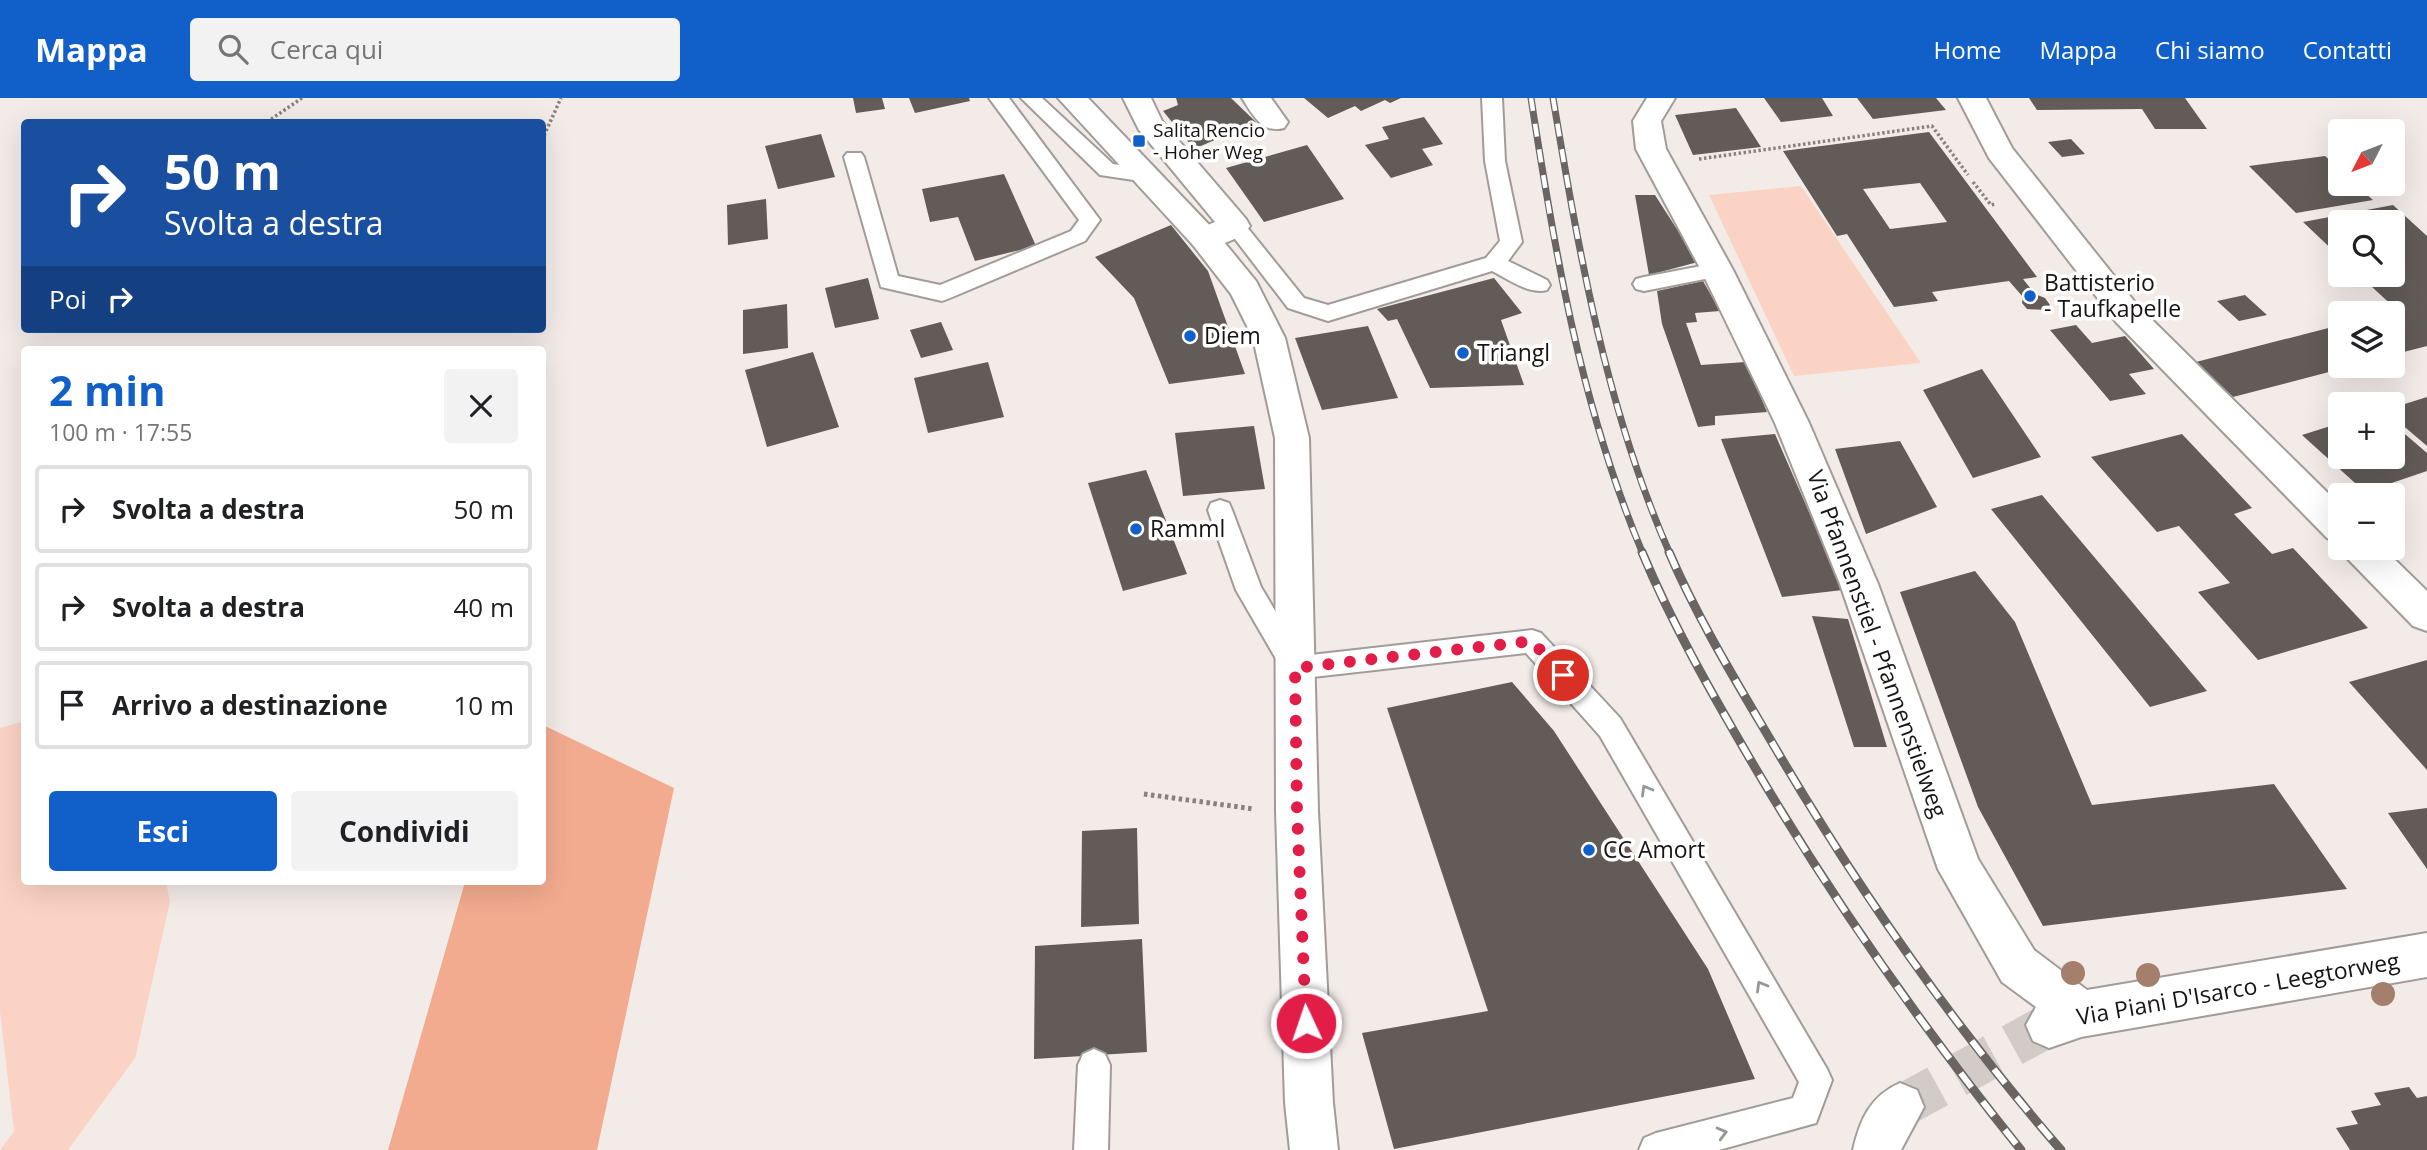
<!DOCTYPE html>
<html lang="it">
<meta charset="utf-8">
<style>
:root{--surface:#fff;--page:#f2f2f2;--text:#202124;--muted:#757577;--line:#e0e0e0;--accent:#115fc9}
body{margin:0;font-family:"Open Sans",sans-serif;background:var(--page);color:var(--text);height:100vh;display:flex;flex-direction:column;font-size:26px;white-space:nowrap}
*{box-sizing:border-box;margin:0}
p{font-size:23px;color:var(--muted)}
.icon{flex:none;width:38px;height:38px;fill:none;stroke:currentColor;stroke-width:2;stroke-linecap:round;stroke-linejoin:round}
.map{position:relative;flex:1;overflow:hidden}
.details{position:absolute;left:21px;top:248px;width:525px;height:539px;display:flex;flex-direction:column;background:var(--surface);border-radius:7px;box-shadow:0 7px 28px #0002}
.details>*{flex:none}
.hud{position:absolute;left:21px;top:21px;width:525px;height:214px;border-radius:7px;box-shadow:0 7px 28px #0002;background:#1a4fa0;color:#fff;overflow:hidden}
.needle{width:46px;rotate:228deg}
.tools{position:absolute;left:2328px;top:21px;display:grid;gap:14px}
.tools a{display:grid;place-items:center;width:77px;height:77px;border-radius:7px;background:var(--surface);box-shadow:0 7px 28px #0002;font-size:35px}
.pin{position:absolute;display:grid;place-items:center;width:60px;height:60px;color:#fff;margin:-30px;border:4px solid #fff;border-radius:50%;box-shadow:0 2px 7px #0007}
.me{position:absolute;width:77px;margin:-38px;rotate:357deg;stroke-linejoin:round;filter:drop-shadow(0 0 5px #0008)}
.turn{display:flex;align-items:center;gap:24px;height:147px;padding:0 28px;font-size:32px}
.turn .icon{width:91px;height:91px;stroke-width:2.5}
.turn b{display:block;font-size:49px;line-height:60px}
.then{display:flex;align-items:center;height:66px;padding:0 28px;background:#0003;gap:14px;font-size:26px}
.round{display:grid;place-items:center;flex:none;width:74px;height:74px;border-radius:7px;background:var(--page)}
.headline{display:flex;align-items:center;justify-content:space-between;height:119px;padding:0 28px}
h1{font-size:42px;font-weight:700;line-height:52px;color:var(--accent)}
.button{display:flex;gap:14px;margin-top:auto;padding:14px 28px}
.button a{flex:1;height:80px;border-radius:7px;background:var(--accent);color:#fff;font-size:28px;font-weight:700;line-height:80px;text-align:center}
.button a+a{background:var(--page);color:var(--text)}
ul{padding:0;list-style:none}
li{display:flex;align-items:center;gap:21px;height:88px;margin:0 14px 10px;padding:0 14px;border:4px solid var(--line);border-radius:7px}
li div{flex:1}
li b{display:block;font-size:26px}
li em{font-style:normal}
header{display:flex;align-items:center;gap:42px;box-sizing:border-box;height:98px;padding:0 35px;background:var(--accent);color:#fff}
header strong{font-size:33px}
nav{display:flex;gap:38px;margin-inline-start:auto;font-size:24px}
.search{width:490px;height:63px;background:var(--page);display:flex;align-items:center;gap:18px;box-sizing:border-box;padding:0 24px;border-radius:7px;color:var(--muted);font-size:26px}
.map>svg:first-child{display:block}
.green{fill:#fbd3c4}
.forest{fill:#f2ab8e}
.building{fill:#625b58;fill-rule:evenodd}
.lines{fill:none;stroke-linecap:round;stroke-linejoin:round}
.minor-tunnel{stroke:#d2cbc8;stroke-width:43;stroke-dasharray:43 21;stroke-linecap:butt}
.service-casing{stroke:#a29b98;stroke-width:4}
.minor-casing{stroke:#a29b98;stroke-width:4}
.tertiary-casing{stroke:#a29b98;stroke-width:4}
.path-far1{stroke:#878280;stroke-width:3.5;stroke-dasharray:2.5 2.5;stroke-linecap:butt}
.path{stroke:#878280;stroke-width:5;stroke-dasharray:3.5 3.5;stroke-linecap:butt}
.service{fill:#fff;fill-rule:evenodd}
.minor{fill:#fff;fill-rule:evenodd}
.tertiary{fill:#fff;fill-rule:evenodd}
.rail-far1-casing{stroke:#6a6563;stroke-width:7}
.rail-casing{stroke:#6a6563;stroke-width:9}
.rail-far1{stroke:#fff;stroke-width:4.5;stroke-dasharray:13;stroke-linecap:butt}
.rail{stroke:#fff;stroke-width:6;stroke-dasharray:18;stroke-linecap:butt}
.tree{fill:#a47f6c}
.oneway{stroke:#979595}
.route{stroke:#e11d48;stroke-width:12;stroke-dasharray:0 21.6}
.poi-dot{fill:#115fc9;stroke:#fff;stroke-width:2.5}
.labels{text-anchor:middle;stroke-width:7;stroke-linejoin:round;paint-order:stroke}
.far-poi-label{font-size:19px;fill:#171413;stroke:#fff;text-anchor:start}
.poi-label{font-size:23px;fill:#171413;stroke:#fff;text-anchor:start}
.street-label{font-size:23px;fill:#171413;stroke:#fff}
</style>
<header>
<strong>Mappa</strong>
<div class="search"><svg class="icon" aria-label="search" viewBox="0 0 24 24"><circle cx="10" cy="10" r="6"/><path d="M15 15l6 6"/></svg>Cerca qui</div>
<nav><a>Home</a><a>Mappa</a><a>Chi siamo</a><a>Contatti</a></nav>
</header>
<div class="map">
<svg width="2427" height="1052" viewBox="0 0 2427 1052">
<rect width="100%" height="100%" fill="#f3ebe8"/>
<path class="green" d="M1801 88 1921 265 1794 278 1709 97Z
M24 623V784H166L170 804 135 960 68 1052H0L14 1033 0 914V630Z"/>
<path class="forest" d="M543 627 674 690 597 1052H388L465 784H542Z"/>
<path class="building" d="M853 0H882L885 11 856 15Z
M909 0H969L970 3 915 15Z
M1176 0H1231L1256 24 1194 51 1163 13 1178 7Z
M1304 0H1401L1390 5 1385 2 1361 13 1355 8 1328 20Z
M1764 0H1822L1833 18 1781 24Z
M1857 0H1936L1946 12 1873 21Z
M2029 0H2185L2207 31H2155L2142 11 2037 12Z
M1736 10 1761 49 1693 57 1675 17Z
M1424 19 1443 46 1422 51 1433 67 1391 80 1365 47 1389 41 1382 29Z
M1929 34 2037 179 2023 181 2035 196 2045 200 2050 207 2045 212 2027 211 2022 205 2023 199 2009 183 1932 194 1938 203 1894 209 1847 136 1837 138 1783 53ZM1920 85 1947 124 1890 131 1863 91Z
M821 36 835 79 778 91 765 48Z
M2071 41 2085 56 2062 59 2048 44Z
M1307 47 1344 101 1264 124 1226 70Z
M2325 58 2340 71V86H2355L2373 102 2296 115 2249 68Z
M1004 76 1036 148 975 163 958 119 930 124 922 91Z
M1635 97H1655L1698 164 1649 177Z
M766 101 768 141 728 147 727 107Z
M2393 107 2427 138V248L2392 257V214L2397 212 2359 177H2392V124H2340V159L2303 124Z
M1171 127 1208 173 1245 276 1169 286 1134 200 1095 159Z
M868 180 879 221 835 230 825 190Z
M1494 180 1522 215 1501 222 1524 287 1430 290 1397 221 1388 223 1377 211Z
M1703 183 1720 213 1695 215 1697 224 1686 225 1701 267 1746 264 1767 314 1715 318V327L1698 329 1662 226 1657 193Z
M2245 197 2267 217 2239 223 2217 203Z
M787 206 788 250 743 256V212Z
M941 224 953 252 921 260 910 232Z
M2076 227 2092 245 2125 238 2154 271 2129 276 2146 296 2110 303 2050 232Z
M2340 227V268L2348 269 2233 299 2196 264Z
M1368 228 1398 300 1322 312 1295 240Z
M813 254 839 329 767 349 745 272Z
M988 264 1004 319 928 335 914 280Z
M1982 271 2041 359 1973 380 1923 292Z
M2427 299V348L2392 318V310Z
M2340 325V359H2392V325L2427 355V373L2365 394 2302 337Z
M1254 328 1265 391 1183 398 1175 335Z
M1775 336 1843 492 1782 499 1721 341Z
M2182 336 2252 410 2234 416 2272 456 2293 450 2368 530 2258 562 2198 494 2230 485 2179 428 2157 434 2091 359Z
M1900 343 1937 409 1866 436 1835 351Z
M1146 372 1187 476 1123 493 1088 385Z
M2042 397 2207 593 2150 609 1991 411Z
M1975 473 2015 524 2092 707 2274 686 2347 791 2043 828 1978 709 1900 494Z
M1812 518 1848 521 1887 649H1854Z
M2427 562V672L2349 584Z
M1512 584 1554 633 1708 871 1755 981 1394 1051 1362 935 1488 913 1387 610Z
M2427 710V771L2388 715Z
M1137 730 1139 826 1081 829 1082 733Z
M1142 841 1147 954 1034 961 1035 848Z
M2409 989 2417 1000 2427 998V1052H2350L2336 1030 2358 1026 2351 1013 2381 1007 2374 995Z"/>
<g class="lines">
<path class="minor-tunnel" d="M1900 1009 2049 927"/>
<defs>
<path id="service" d="M989 0H1009L1100 122 1085 143 950 200 942 203 881 189 844 59 847 55H861L864 59 898 178 940 187 1071 133 1079 122Z
M1021 0H1042L1113 66 1154 72 1157 77 1154 82 1147 84 1100 77Z
M1482 0H1502L1505 63 1522 144 1508 163 1547 182 1550 187 1547 192C1529 197 1508 181 1492 173L1328 223 1288 210 1225 128 1228 123H1242L1304 200 1328 207 1486 160 1500 143 1485 63Z
M1717 165 1725 167 1728 172 1725 177 1644 193 1636 191 1633 186 1636 181 1644 179Z
M1220 402 1229 405 1232 412 1261 489 1302 558 1532 532 1541 535 1620 620 1827 971 1832 982 1816 1025 1719 1052H1639L1644 1040 1656 1035 1793 1000 1799 984 1600 638 1526 555 1295 581 1286 578 1236 492 1208 412 1211 405Z
M1094 951 1105 956 1110 967 1108 1052H1074L1078 967 1083 956Z"/>
<path id="minor" d="M1123 0H1151L1162 23 1246 121 1250 128C1241 143 1210 152 1193 147L1188 140 1193 133 1215 124 1139 32Z
M1242 0H1271L1288 24 1284 30C1262 36 1253 17 1242 0Z
M1647 0H1675L1661 23 1666 51 1733 172 1809 325 1878 486 1978 761 2034 852 2087 892 2427 835V879L2081 939 2049 950 2033 943 2026 927 2036 909 2002 884 1938 771 1840 486 1775 325 1701 172 1636 51 1633 23Z
M1958 0H1986L2012 50 2138 208 2340 407V444L2327 440 2116 224 1989 60Z
M2341 450H2383L2427 493V533L2413 528 2347 460Z
M1900 985 1917 992 1924 1009 1901 1052H1853C1860 1022 1870 998 1900 985Z"/>
<path id="tertiary" d="M1058 0H1088L1215 133 1256 183 1285 240 1309 340 1318 713 1333 1005 1338 1052H1290L1285 1005 1276 713 1275 340 1253 240 1231 196 1193 147Z"/>
</defs>
<use href="#service" class="service-casing"/>
<use href="#minor" class="minor-casing"/>
<use href="#tertiary" class="tertiary-casing"/>
<path class="path-far1" d="M267 24 302 0
M542 42 561 0
M1699 61 1932 28 1968 77
M1973 84 1991 107 1995 106"/>
<path class="path" d="M1144 696 1254 711"/>
<use href="#service" class="service"/>
<use href="#minor" class="minor"/>
<use href="#tertiary" class="tertiary"/>
<defs>
<path id="rail-far1" d="M1531 0C1555 156 1581 309 1643 456
M1553 0C1579 155 1606 311 1670 456"/>
<path id="rail" d="M1642 454C1672 526 1711 594 1750 661 1830 798 1921 928 2021 1052
M1669 454C1697 519 1734 580 1770 641 1855 787 1950 924 2061 1052"/>
</defs>
<use href="#rail-far1" class="rail-far1-casing"/>
<use href="#rail" class="rail-casing"/>
<use href="#rail-far1" class="rail-far1"/>
<use href="#rail" class="rail"/>
</g>
<g class="tree">
<circle cx="2073" cy="875" r="12"/>
<circle cx="2148" cy="877" r="12"/>
<circle cx="2383" cy="896" r="12"/>
</g>
<defs><path id="oneway-chevron" d="M-2-3.5L2.5 0L-2 3.5" fill="none" stroke-width="1.6" stroke-linecap="round" stroke-linejoin="round" transform="scale(1.75)"/></defs>
<g class="oneway">
<use href="#oneway-chevron" transform="translate(1646 692) rotate(-120)"/>
<use href="#oneway-chevron" transform="translate(1761 888) rotate(-120)"/>
<use href="#oneway-chevron" transform="translate(1722 1035) rotate(-15)"/>
</g>
<g class="lines">
<path class="route" d="M1306 925 1297 713 1295 570 1532 543 1563 577"/>
</g>
<g class="poi-dot">
<rect x="1132" y="36" width="14" height="14" rx="3.5"/>
<circle cx="2030" cy="198" r="7"/>
<circle cx="1190" cy="238" r="7"/>
<circle cx="1463" cy="255" r="7"/>
<circle cx="1136" cy="431" r="7"/>
<circle cx="1589" cy="752" r="7"/>
</g>
<g class="labels">
<g class="far-poi-label">
<text x="1153" y="39">Salita Rencio<tspan x="1153" dy="22">- Hoher Weg</tspan></text>
</g>
<g class="poi-label">
<text x="2044" y="193">Battisterio<tspan x="2044" dy="26">- Taufkapelle</tspan></text>
<text x="1204" y="246">Diem</text>
<text x="1477" y="263">Triangl</text>
<text x="1150" y="439">Ramml</text>
<text x="1603" y="760">CC Amort</text>
</g>
<g class="street-label">
<text transform="translate(1877 546) rotate(70)" y="8">Via Pfannenstiel - Pfannenstielweg</text>
<text transform="translate(2238 891) rotate(-10)" y="8">Via Piani D'Isarco - Leegtorweg</text>
</g>
</g>
</svg>
<div class="tools">
<a><svg class="needle" viewBox="-14 -14 28 28"><path d="M0-13l5 13h-10z" fill="#e53935"/><path d="M0 13l5-13h-10z" fill="#757577"/></svg></a>
<a><svg class="icon" aria-label="search" viewBox="0 0 24 24"><circle cx="10" cy="10" r="6"/><path d="M15 15l6 6"/></svg></a>
<a><svg class="icon" aria-label="layers" viewBox="0 0 24 24"><path d="M12 4l9 5-9 5-9-5zM3 14l9 5 9-5"/></svg></a>
<a>+</a>
<a>−</a>
</div>
<div class="pin" style="left:1563px;top:577px;background:#d93025"><svg class="icon" aria-label="arrive" viewBox="0 0 24 24"><path d="M6 21V4h12l-3 4 3 4H6"/></svg></div>
<svg class="me" style="left:1306px;top:925px" viewBox="-20 -20 40 40"><circle r="17" fill="#e11d48" stroke="#fff" stroke-width="3"/><path d="M0-11L8 9 0 5-8 9z" fill="#fff"/></svg>
<div class="hud">
<div class="turn"><svg class="icon" aria-label="right" viewBox="0 0 24 24"><path d="M7 20v-9h11M14 6l5 5-5 5"/></svg><div><b>50 m</b>Svolta a destra</div></div>
<div class="then">Poi<svg class="icon" aria-label="right" viewBox="0 0 24 24"><path d="M7 20v-9h11M14 6l5 5-5 5"/></svg></div>
</div>
<section class="details">
<div class="headline"><div><h1>2 min</h1><p>100 m · 17:55</p></div><a class="round"><svg class="icon" aria-label="close" viewBox="0 0 24 24"><path d="M6 6l12 12M18 6L6 18"/></svg></a></div>
<ul>
<li><svg class="icon" aria-label="right" viewBox="0 0 24 24"><path d="M7 20v-9h11M14 6l5 5-5 5"/></svg><div><b>Svolta a destra</b></div><em>50 m</em></li>
<li><svg class="icon" aria-label="right" viewBox="0 0 24 24"><path d="M7 20v-9h11M14 6l5 5-5 5"/></svg><div><b>Svolta a destra</b></div><em>40 m</em></li>
<li><svg class="icon" aria-label="arrive" viewBox="0 0 24 24"><path d="M6 21V4h12l-3 4 3 4H6"/></svg><div><b>Arrivo a destinazione</b></div><em>10 m</em></li>
</ul>
<div class="button"><a>Esci</a><a>Condividi</a></div>
</section>
</div>
